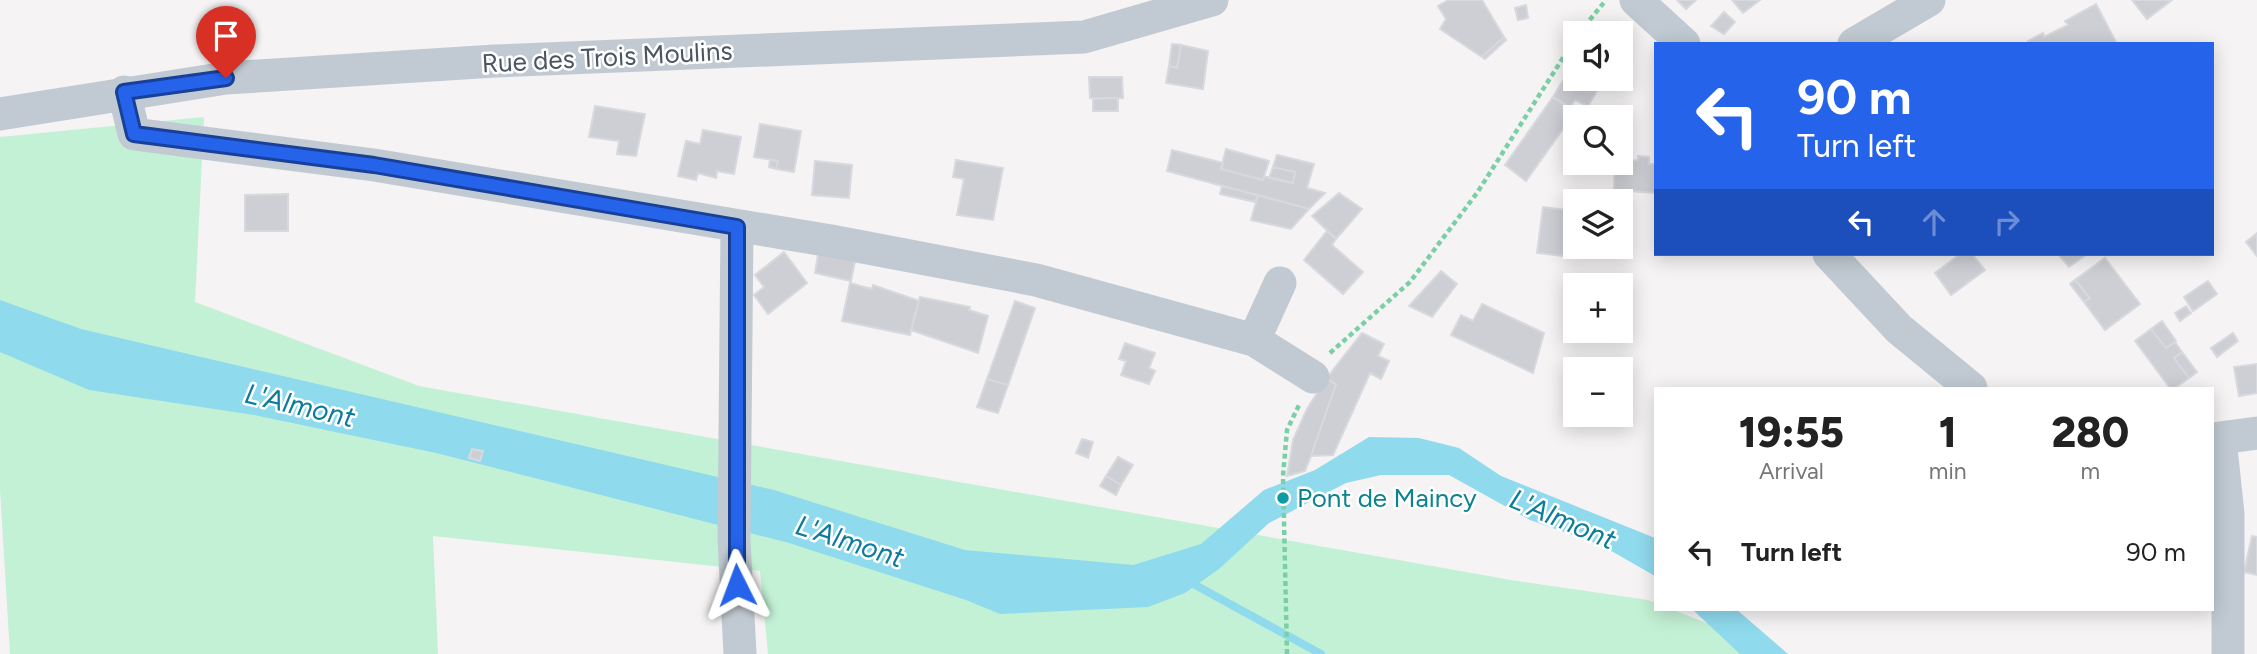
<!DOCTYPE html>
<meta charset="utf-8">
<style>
:root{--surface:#fff;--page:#f6f6f6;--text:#222;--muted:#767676}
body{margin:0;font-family:Figtree,sans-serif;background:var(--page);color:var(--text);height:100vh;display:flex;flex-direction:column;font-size:26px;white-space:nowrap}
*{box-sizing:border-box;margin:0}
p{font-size:23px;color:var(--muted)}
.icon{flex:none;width:38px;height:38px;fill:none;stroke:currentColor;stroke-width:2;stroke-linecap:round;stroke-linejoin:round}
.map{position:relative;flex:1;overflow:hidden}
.drawer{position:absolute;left:1654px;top:387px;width:560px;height:224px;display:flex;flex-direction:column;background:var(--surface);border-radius:0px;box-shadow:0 4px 18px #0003}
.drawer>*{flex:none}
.hud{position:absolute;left:1654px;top:42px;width:560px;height:214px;border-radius:0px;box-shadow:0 4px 18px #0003;background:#2563eb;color:#fff;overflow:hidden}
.buttons{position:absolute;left:1563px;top:21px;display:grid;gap:14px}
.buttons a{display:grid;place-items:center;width:70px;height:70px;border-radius:0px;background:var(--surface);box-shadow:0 4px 18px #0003;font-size:35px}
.pin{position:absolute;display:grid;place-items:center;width:60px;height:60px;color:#fff;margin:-72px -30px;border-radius:50% 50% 50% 0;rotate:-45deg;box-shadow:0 0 7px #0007}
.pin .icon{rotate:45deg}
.me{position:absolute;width:77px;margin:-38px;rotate:357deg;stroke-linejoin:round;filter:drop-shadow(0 0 5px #0008)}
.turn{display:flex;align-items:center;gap:24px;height:147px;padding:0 28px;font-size:32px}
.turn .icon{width:91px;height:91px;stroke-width:2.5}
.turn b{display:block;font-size:49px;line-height:60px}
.lanes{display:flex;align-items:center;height:66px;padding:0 28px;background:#0003;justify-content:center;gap:35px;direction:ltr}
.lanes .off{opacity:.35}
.eta{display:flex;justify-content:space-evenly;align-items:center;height:119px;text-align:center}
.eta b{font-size:42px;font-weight:800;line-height:49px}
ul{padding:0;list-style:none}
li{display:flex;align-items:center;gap:21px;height:91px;padding:0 28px}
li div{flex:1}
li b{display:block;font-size:26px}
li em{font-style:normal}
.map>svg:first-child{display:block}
.green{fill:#c3f1d5}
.water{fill:#90daee}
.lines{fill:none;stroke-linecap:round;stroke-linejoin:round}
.stream{stroke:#90daee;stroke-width:8}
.building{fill:#cdcfd5;stroke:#d7d9de;stroke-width:2}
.path{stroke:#7ad0a6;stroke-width:4.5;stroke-dasharray:5 3.5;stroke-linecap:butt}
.minor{stroke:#c1cad2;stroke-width:33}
.route-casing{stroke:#184099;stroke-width:18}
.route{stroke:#2563eb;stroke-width:12}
.culture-dot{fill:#0f9aa8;stroke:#fff;stroke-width:2.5}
.labels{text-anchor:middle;stroke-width:5;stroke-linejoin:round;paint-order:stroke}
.street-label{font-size:26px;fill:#4a5661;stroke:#fff}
.culture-label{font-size:26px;fill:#0d838f;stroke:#fff;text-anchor:start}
.water-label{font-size:28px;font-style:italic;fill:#0c7c9b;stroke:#fff}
</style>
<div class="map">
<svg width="2257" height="654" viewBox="0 0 2257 654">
<rect width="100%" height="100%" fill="#f5f3f3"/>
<path class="green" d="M204 117 195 302 419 386 1511 580 1648 600 1655 603 1656 609H1671L1785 654H768L760 571 433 536 438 654H10L0 489V137Z"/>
<path class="water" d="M0 300 81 329 774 490 965 550 1133 565 1201 544 1264 490 1315 470 1369 437 1419 438 1459 448 1501 476 1655 538V576L1601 545 1530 520 1449 475H1381L1346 483 1269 523 1219 569 1185 593 1148 607 1000 614 966 600 789 543 436 453 254 415 89 390 0 352Z
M1692 609H1736L1788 654H1740Z"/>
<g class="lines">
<path class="stream" d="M1188 581 1321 654"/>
</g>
<path class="building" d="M1448 0H1482L1504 37 1482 57 1440 29 1446 19 1438 6Z
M1677 0H1696L1686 9Z
M1732 0H1760L1743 13Z
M2132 0H2172L2147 19Z
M2096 4 2117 44H2030L2028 41 2043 33 2044 37 2068 25 2065 21Z
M1526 5 1528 18 1518 20 1515 8Z
M1724 12 1735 22 1724 34 1711 26Z
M1504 37 1506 40 1485 59 1482 57Z
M1172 44 1181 45 1177 68 1169 66Z
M1181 45 1208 51 1203 89 1166 83 1169 66 1177 68Z
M1568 72 1598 89 1588 106 1575 100 1570 107 1553 97Z
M1089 77H1122L1123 98H1090Z
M1553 97 1575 112 1526 181 1505 165Z
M1118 98V111H1093V99Z
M595 106 645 114 636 156 617 154 619 141 589 137Z
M760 124 801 131 794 172 776 169 778 161 754 157Z
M703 130 741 137 734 174 717 171 716 178 698 173 696 180 678 176 686 141 700 144Z
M1226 149 1269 161 1263 180 1221 169Z
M1172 150 1223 163 1221 169 1263 180 1264 176 1293 183 1295 172 1273 167 1277 155 1314 164 1307 188 1325 193 1309 209 1167 171Z
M1638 156 1649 157V164H1656V193L1614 190 1615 163 1638 160Z
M770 160 778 161 776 169 769 167Z
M956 160 1003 168 993 220 957 215 964 179 953 177Z
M815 161 852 165 849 198 812 195Z
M1273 167 1295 172 1293 183 1269 178Z
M1222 186 1253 194 1258 195 1255 202 1220 194Z
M1339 193 1362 209 1336 239 1312 216Z
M288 194V231H245V195Z
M1258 195 1309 209 1291 229 1251 220Z
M1543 207 1575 211 1571 257 1537 253Z
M1327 231 1336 239 1332 245 1363 272 1343 294 1304 260Z
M2257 233V256L2246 242Z
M819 248 856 256 851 281 815 273Z
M784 252 807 283 768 314 754 295 764 287 755 275Z
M1960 254H1972L1985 270 1951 295 1935 273Z
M2058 254H2087L2069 267Z
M2105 258 2140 304 2105 330 2084 302 2090 298 2075 280Z
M1441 271 1457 284 1432 317 1409 306Z
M2075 280 2090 298 2084 302 2070 284Z
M2208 281 2217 294 2193 311 2184 297Z
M850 283 872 289 873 285 919 301 910 335 842 321Z
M920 297 970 307 969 310 988 316 978 353 911 330Z
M1015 301 1035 308 1008 385 987 379Z
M1482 304 1544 333 1533 373 1451 335 1461 315 1473 321Z
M2186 306 2191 313 2180 321 2175 313Z
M2162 321 2176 341 2166 348 2151 329Z
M2151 329 2166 348 2175 342 2182 352 2174 358 2189 378 2175 388H2170L2135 341Z
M1362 333 1384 344 1378 356 1389 361 1381 379 1370 373 1333 455 1311 456 1336 384 1326 379Z
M2233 333 2238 341 2217 357 2211 348Z
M1125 343 1155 353 1149 368 1155 371 1149 384 1121 375 1126 361 1119 359Z
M2182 352 2197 372 2189 378 2174 358Z
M2257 364V393L2239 396 2234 367Z
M987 379 1008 385 998 413 977 407Z
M1326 379 1336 384 1311 456 1305 471 1287 476 1293 440 1307 409Z
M1082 439 1093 442 1088 458 1076 453Z
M472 449 483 451 480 461 469 458Z
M1118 457 1133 465 1121 485 1106 476Z
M1106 476 1121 485 1116 495 1100 486Z
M2252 536 2257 537V575L2244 572Z"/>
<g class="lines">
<path class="path" d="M1579 33 1606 0
M1330 353 1410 282 1477 193 1575 39
M1287 654 1283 476 1287 430 1300 403"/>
<path class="minor" d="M1636 0 1684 44
M1854 44 1929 0
M124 92 134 134 374 165 831 241 1036 280 1254 340 1313 377
M0 114 226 78 495 61 1084 37 1212 0
M737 227 734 539 740 654
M1829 254 1899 329 1971 388
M1254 340 1280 283
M2212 439 2257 433
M2220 439 2228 514V654"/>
</g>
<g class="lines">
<defs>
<path id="route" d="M226 78 124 92 134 134 374 165 737 227V585"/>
</defs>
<use href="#route" class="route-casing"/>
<use href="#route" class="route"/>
</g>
<circle class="culture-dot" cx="1283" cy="498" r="7"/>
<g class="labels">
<g class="street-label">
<text transform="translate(607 57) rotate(-3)" y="9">Rue des Trois Moulins</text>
</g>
<g class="culture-label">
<text x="1297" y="507">Pont de Maincy</text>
</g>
<g class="water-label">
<text transform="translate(300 405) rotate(13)" y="10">L'Almont</text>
<text transform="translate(1563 519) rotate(23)" y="10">L'Almont</text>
<text transform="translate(850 541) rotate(18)" y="10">L'Almont</text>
</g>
</g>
</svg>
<div class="buttons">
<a><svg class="icon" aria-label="sound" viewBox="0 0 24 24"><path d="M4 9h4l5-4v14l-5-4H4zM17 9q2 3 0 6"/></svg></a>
<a><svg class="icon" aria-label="search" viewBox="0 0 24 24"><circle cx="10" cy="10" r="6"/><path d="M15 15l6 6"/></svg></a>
<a><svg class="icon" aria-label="layers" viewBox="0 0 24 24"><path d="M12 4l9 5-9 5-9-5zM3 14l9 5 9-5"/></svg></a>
<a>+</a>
<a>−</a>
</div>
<div class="pin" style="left:226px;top:78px;background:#d93025"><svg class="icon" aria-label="arrive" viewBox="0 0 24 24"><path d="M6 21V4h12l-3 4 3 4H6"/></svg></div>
<svg class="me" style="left:737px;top:585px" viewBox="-20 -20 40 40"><path d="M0-17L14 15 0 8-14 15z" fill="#2563eb" stroke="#fff" stroke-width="4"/></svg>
<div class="hud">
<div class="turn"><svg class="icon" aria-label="left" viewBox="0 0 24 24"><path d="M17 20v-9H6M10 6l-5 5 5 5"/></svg><div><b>90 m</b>Turn left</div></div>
<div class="lanes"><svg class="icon" aria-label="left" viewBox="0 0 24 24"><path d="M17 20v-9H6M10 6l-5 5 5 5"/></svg><svg class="icon off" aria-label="ahead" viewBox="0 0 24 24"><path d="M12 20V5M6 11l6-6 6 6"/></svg><svg class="icon off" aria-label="right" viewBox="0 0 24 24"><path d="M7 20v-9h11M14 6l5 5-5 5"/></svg></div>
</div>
<section class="drawer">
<div class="eta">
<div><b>19:55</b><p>Arrival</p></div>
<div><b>1</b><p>min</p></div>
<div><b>280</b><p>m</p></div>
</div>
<ul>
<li><svg class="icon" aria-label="left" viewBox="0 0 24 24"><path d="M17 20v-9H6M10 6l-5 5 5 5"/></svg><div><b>Turn left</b></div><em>90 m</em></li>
</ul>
</section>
</div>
